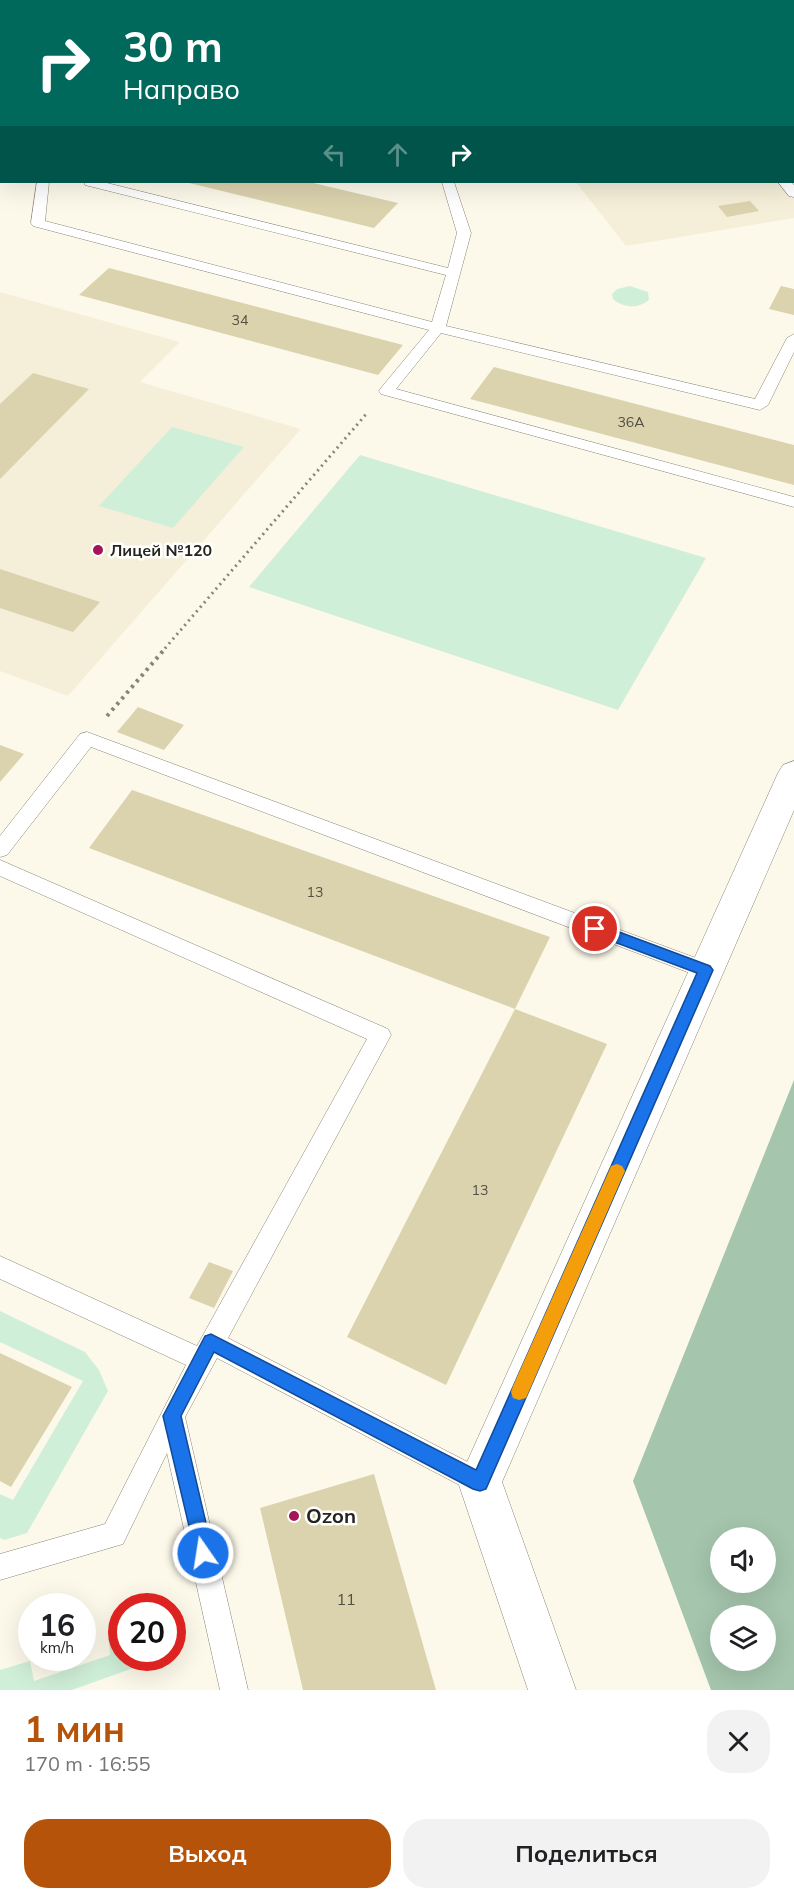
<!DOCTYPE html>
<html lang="ru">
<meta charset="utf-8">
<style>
:root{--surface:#fff;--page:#f2f2f2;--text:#202124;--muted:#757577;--accent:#b45309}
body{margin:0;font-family:Mulish,sans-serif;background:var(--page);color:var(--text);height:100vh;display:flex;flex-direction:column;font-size:22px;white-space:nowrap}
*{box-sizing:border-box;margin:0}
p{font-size:20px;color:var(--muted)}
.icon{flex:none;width:33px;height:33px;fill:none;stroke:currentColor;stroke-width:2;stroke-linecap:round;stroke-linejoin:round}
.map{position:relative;height:1690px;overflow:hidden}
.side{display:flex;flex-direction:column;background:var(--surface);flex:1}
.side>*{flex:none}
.hud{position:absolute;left:0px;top:0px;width:795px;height:183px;box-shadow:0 6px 24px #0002;background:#00695c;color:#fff;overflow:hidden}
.buttons{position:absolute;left:710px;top:1527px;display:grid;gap:12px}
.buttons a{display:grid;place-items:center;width:66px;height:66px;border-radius:50%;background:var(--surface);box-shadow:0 6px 24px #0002;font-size:30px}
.speed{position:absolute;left:18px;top:1593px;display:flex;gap:12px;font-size:30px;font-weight:700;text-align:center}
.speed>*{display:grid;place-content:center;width:78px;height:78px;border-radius:50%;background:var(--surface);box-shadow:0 6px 24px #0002;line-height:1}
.speed small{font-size:15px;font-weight:400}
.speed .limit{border:9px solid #d22;background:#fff;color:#111}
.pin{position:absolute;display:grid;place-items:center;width:51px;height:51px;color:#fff;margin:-26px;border:3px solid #fff;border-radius:50%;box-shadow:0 2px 6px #0007}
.me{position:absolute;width:66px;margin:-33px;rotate:347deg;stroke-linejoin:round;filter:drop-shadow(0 0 4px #0008)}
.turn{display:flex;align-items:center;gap:21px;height:126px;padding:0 24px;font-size:27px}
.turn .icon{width:78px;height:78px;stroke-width:2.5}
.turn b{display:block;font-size:42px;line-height:51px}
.lanes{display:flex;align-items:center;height:57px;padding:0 24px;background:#0003;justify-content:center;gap:30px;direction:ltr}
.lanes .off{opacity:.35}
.round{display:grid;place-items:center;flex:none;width:63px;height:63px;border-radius:24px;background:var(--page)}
.head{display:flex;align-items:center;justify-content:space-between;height:102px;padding:0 24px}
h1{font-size:36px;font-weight:700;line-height:45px;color:var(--accent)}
.action{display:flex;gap:12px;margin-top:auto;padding:12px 24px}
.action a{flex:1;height:69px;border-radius:24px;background:var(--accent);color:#fff;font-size:24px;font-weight:700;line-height:69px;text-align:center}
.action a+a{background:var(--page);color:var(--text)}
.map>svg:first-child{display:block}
.commercial{fill:#f6eaff}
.built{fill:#f5efd9}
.green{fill:#d0efd8}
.forest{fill:#a5c5ad;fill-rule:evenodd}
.building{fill:#dbd2ae}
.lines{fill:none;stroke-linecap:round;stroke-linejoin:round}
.lane-casing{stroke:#888577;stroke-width:1}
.street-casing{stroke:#888577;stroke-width:1}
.path-far2{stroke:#88867c;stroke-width:2;stroke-dasharray:2 3;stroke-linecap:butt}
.path-far1{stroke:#88867c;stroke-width:3;stroke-dasharray:2 4;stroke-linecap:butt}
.path{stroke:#88867c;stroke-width:4;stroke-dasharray:3 4.5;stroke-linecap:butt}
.lane{fill:#fff;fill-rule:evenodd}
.street{fill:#fff;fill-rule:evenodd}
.route{fill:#1a73e8;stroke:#114b97;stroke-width:1.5}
.slow{fill:#f59e0b}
.poi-dot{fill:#a41456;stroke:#fff;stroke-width:2}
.labels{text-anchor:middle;stroke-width:5;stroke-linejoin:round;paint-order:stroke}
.number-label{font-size:14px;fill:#525042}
.poi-label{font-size:16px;font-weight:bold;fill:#25241e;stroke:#fff;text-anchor:start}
.near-number-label{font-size:16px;fill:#525042}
.near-poi-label{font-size:20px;font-weight:bold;fill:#25241e;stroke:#fff;text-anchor:start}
</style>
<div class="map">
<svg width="794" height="1690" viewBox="0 0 794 1690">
<rect width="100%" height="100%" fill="#fdf9ea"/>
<path class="commercial" d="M13 0H426L427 1H10Z"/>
<path class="built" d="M794 67V218L626 246 576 182H794Z
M0 292 180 342 140 382 301 429 68 696 0 671Z"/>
<path class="green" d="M630 286 648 292 649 300C638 309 624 308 613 299L612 294 617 289Z
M172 427 244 447 173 528 99 506Z
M360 455 706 558 618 710 249 587Z
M0 1311 85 1352 99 1370 108 1391 27 1533 4 1540 0 1538V1494L13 1500 83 1381 0 1342Z
M121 1629 122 1658H149L139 1666 72 1690H0V1670L30 1661 34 1681 110 1655 108 1634Z"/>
<path class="forest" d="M794 1080V1690H711L633 1481ZM720 1538H765V1582H720ZM720 1616H765V1660H720Z"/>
<path class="building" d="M185 182H309L398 203 374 228Z
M750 201 759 211 727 217 718 206Z
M109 268 403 345 378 375 79 295Z
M781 286 794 289V315L769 309Z
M494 367 794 445V485L470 399Z
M33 373 89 389 0 479V404Z
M0 569 100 602 73 632 0 608Z
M138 707 184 725 164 750 117 732Z
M0 745 24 754 0 782Z
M132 790 550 937 515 1009 89 848Z
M515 1009 607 1044 446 1385 347 1337Z
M209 1262 233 1271 214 1308 189 1298Z
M0 1353 72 1387 11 1487 0 1481Z
M374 1474 436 1690H303L260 1508Z"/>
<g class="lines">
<defs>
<path id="lane" d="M538 0H550L551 2H540Z
M0 51H2V57H0Z
M0 156H2V164H0Z
M37 182H49L45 221 432 322 446 275 85 185 84 182H103L448 268 457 233 442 182H454L471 233 446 326 755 399 787 338 794 334V352L768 405 760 410 441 333 396 389 794 497V507L381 394 379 391 381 388 429 330 33 226 31 223Z
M778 182H791L794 185V197L789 196Z
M87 732 712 964 715 970 712 976 705 978 698 976 91 747 7 855 0 857V836L80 734Z
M0 860 388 1029 391 1035 228 1338 489 1473 493 1482 489 1491 480 1495 471 1491 217 1358 185 1417 248 1690H220L167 1453 123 1544 0 1580V1554L105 1524 186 1365 0 1279V1256L197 1346 367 1039 0 876Z"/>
<path id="street" d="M794 761V810L502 1482 576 1690H528L458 1482 778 773 783 765Z"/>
</defs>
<use href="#lane" class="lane-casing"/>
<use href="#street" class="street-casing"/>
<path class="path-far2" d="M54 2 56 0"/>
<path class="path-far1" d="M161 653 368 412"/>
<path class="path" d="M107 716 163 651"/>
<use href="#lane" class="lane"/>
<use href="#street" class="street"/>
</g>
<path class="route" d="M595 923 710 966 713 970 486 1489 480 1491 473 1489 214 1352 181 1416 213 1553 210 1560 203 1563 197 1560 163 1416 205 1336 211 1334 476 1470 697 973 590 933 588 929 590 925Z"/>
<path class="slow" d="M617 1164 622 1166 625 1171 526 1398 519 1400 513 1398 511 1392 513 1386 609 1171 611 1166Z"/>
<g class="poi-dot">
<circle cx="98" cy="550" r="6"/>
<circle cx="294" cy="1516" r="6"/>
</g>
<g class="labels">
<g class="number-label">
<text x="240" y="325">34</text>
<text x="631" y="427">36А</text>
<text x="315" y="897">13</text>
<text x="480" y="1195">13</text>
</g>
<g class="poi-label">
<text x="110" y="556">Лицей №120</text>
</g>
<g class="near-number-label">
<text x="346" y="1605">11</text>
</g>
<g class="near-poi-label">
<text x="306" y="1523">Ozon</text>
</g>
</g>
</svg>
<div class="buttons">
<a><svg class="icon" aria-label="sound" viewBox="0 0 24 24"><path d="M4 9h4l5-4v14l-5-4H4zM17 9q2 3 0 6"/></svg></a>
<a><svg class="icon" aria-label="layers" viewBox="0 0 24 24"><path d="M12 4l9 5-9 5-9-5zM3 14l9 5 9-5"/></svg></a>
</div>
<div class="speed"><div>16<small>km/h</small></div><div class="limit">20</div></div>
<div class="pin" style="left:595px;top:929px;background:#d93025"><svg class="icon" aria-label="arrive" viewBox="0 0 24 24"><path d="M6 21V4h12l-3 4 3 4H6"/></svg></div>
<svg class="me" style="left:203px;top:1553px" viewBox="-20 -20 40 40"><circle r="17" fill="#1a73e8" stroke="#fff" stroke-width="3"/><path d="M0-11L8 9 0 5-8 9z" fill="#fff"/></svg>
<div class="hud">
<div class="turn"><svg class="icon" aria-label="right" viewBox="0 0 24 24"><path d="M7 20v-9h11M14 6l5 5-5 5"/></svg><div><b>30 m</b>Направо</div></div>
<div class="lanes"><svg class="icon off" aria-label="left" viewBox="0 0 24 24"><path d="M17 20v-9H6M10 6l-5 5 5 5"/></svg><svg class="icon off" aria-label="ahead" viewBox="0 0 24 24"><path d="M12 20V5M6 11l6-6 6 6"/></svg><svg class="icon" aria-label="right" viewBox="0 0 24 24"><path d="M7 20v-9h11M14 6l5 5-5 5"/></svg></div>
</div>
</div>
<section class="side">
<div class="head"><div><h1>1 мин</h1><p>170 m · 16:55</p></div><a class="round"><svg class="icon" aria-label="close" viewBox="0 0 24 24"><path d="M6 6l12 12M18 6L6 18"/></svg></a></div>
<div class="action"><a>Выход</a><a>Поделиться</a></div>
</section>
